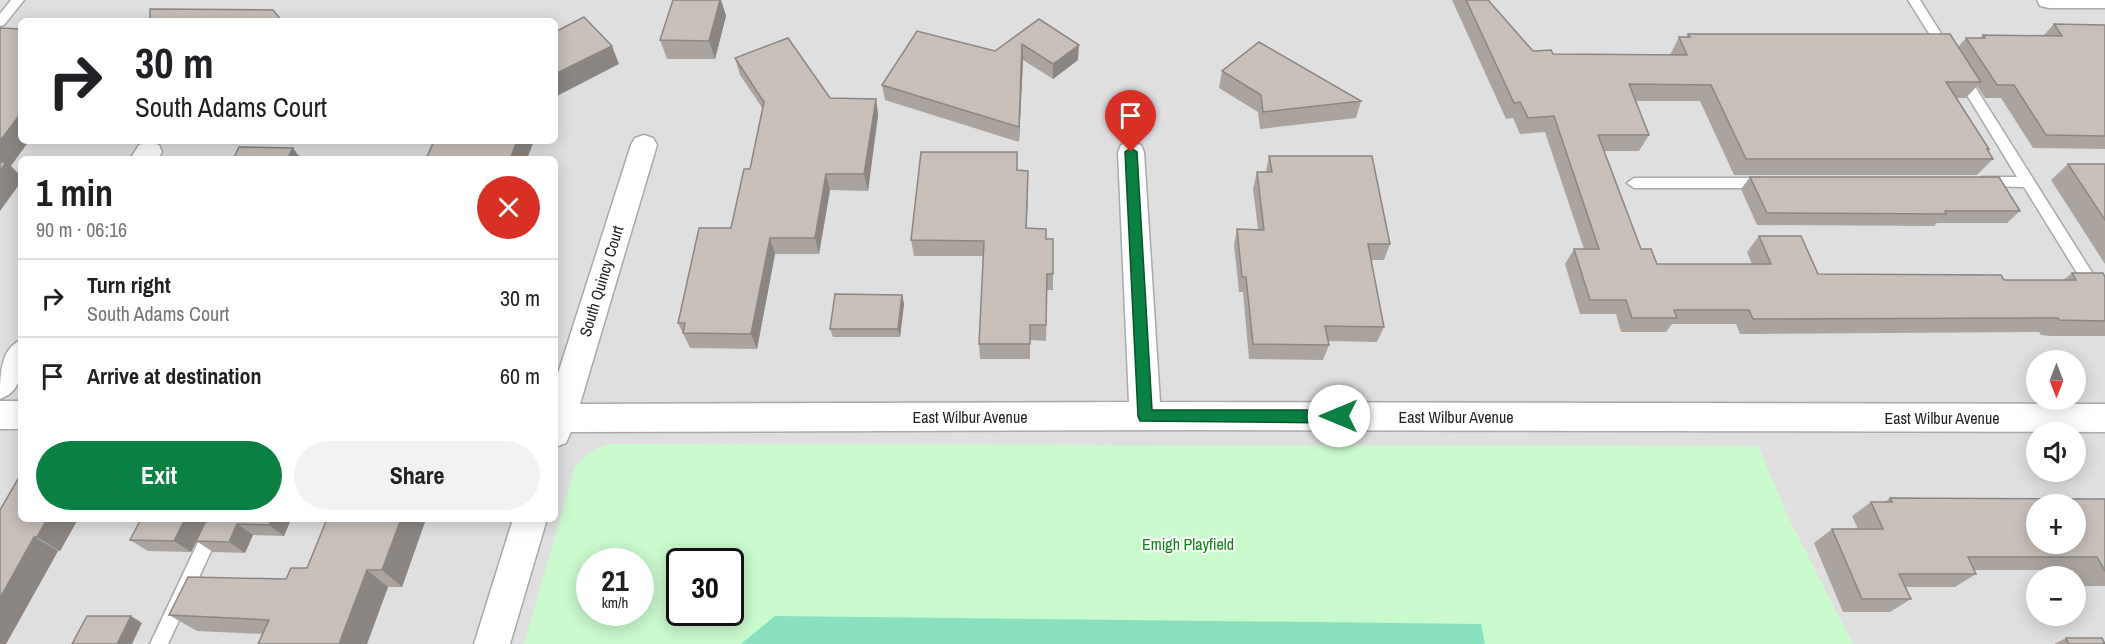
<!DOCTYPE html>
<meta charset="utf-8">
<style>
:root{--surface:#fff;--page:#f2f2f2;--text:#202124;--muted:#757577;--line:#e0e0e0;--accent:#0b8043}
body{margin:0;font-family:"Archivo Narrow",sans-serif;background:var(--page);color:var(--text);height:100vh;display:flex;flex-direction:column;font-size:22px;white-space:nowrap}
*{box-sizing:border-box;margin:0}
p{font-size:20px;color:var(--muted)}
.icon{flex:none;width:33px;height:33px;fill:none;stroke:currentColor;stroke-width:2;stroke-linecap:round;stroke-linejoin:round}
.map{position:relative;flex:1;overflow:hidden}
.sheet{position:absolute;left:18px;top:156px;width:540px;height:366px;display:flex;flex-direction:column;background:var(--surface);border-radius:9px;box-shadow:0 3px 15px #0003}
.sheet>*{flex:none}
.top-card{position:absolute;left:18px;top:18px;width:540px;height:126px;border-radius:9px;box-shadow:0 3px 15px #0003;background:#fff;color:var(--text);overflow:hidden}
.needle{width:39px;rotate:180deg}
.buttons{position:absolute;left:2026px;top:350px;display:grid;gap:12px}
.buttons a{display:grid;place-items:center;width:60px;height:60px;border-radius:50%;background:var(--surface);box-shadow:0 3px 15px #0003;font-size:30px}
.speed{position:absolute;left:576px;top:548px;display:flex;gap:12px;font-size:30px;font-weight:700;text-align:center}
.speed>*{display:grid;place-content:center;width:78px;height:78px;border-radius:50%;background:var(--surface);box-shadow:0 3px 15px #0003;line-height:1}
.speed small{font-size:15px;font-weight:400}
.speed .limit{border:3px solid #111;border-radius:9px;background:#fff;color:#111}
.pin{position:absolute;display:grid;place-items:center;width:51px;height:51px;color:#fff;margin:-62px -26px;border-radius:50% 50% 50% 0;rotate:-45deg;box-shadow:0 0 6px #0007}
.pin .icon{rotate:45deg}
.me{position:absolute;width:66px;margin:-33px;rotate:270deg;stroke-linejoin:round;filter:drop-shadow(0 0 4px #0008)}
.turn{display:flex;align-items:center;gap:21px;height:126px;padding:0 18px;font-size:27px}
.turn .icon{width:78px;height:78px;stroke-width:2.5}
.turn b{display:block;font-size:42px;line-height:51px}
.round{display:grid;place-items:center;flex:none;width:63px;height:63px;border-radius:32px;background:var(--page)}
.head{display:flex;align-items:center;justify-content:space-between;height:102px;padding:0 18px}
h1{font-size:36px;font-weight:800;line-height:45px}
.cta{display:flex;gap:12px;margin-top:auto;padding:12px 18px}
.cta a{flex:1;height:69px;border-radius:36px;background:var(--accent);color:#fff;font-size:24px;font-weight:800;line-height:69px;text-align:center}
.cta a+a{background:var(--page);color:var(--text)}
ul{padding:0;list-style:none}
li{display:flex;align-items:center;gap:18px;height:78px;padding:0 18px;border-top:2px solid var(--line)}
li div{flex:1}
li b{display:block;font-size:22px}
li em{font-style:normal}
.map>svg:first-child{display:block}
.residential{fill:#e0dfdf;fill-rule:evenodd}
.park{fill:#c8facc;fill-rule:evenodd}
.pitch{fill:#88e0be}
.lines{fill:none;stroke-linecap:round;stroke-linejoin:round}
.lane-casing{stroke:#a9a9a9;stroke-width:3}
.street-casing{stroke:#a9a9a9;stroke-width:3}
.lane{fill:#fff;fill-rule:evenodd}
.street{fill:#fff;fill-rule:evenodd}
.wall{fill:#aba49e}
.shaded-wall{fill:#8b8681}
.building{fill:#c7bfb8;stroke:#8b8681;stroke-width:1.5;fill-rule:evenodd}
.route{fill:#0b8043;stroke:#07532c;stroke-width:1.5}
.labels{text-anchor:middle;stroke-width:4.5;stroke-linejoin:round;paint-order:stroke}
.street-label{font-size:16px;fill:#222;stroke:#fff}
.park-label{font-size:16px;fill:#0c8416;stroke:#fff}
</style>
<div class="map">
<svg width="2105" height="644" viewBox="0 0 2105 644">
<rect width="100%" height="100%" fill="#f2efe9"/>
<path class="residential" d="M0 0H2105V644H0ZM21 21H555V141H21ZM21 159H555V519H21ZM2037 360H2076V399H2037ZM2037 432H2076V471H2037ZM2037 504H2076V543H2037ZM590 561H640V612H590ZM680 561H730V612H680ZM2037 576H2076V615H2037Z"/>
<path class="park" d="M609 444 1758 446 1789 519 1853 644H524L575 467C585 454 594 449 609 444ZM590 561H640V612H590ZM680 561H730V612H680Z"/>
<path class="pitch" d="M775 616 1481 624 1485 644H741Z"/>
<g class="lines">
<defs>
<path id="lane" d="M11 0H24L4 25 0 26V14Z
M1908 0H1920L1952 51 1950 54H1942Z
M1962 73 1967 74 2105 293V312L2100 310 2024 187 1977 186 1975 182 1982 177H2017L1956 77Z
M1634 178H1766L1773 183 1766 188H1634L1627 183Z
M209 519H226L168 644H150Z"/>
<path id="street" d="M2037 0H2105V8H2049L2040 6Z
M644 135 653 138 657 145 580 404 1129 402 1118 152 1121 145 1131 142 1141 145 1144 152 1160 402 2105 404V432L1195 430 571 432 566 443 555 447V383L631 145 635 138Z
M149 142 159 145 162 152 158 159H130L139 145Z
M21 340C21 364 26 390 0 399 0 376 0 349 21 340Z
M0 401H21V429H0Z
M513 519H547L510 644H474Z"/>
</defs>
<use href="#lane" class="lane-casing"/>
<use href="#street" class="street-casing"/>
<use href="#lane" class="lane"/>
<use href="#street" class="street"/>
</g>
<path class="wall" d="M673 0H721L726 16 715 59H667L660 40Z
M1452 0H1488L1533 51 1553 54 1670 55 1679 37H1686L1688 34 1958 47 1966 38H1980L1983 35 2043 36 2054 24 2105 25V149L2033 148 2001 98H1985L1977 86 1966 98H1957L1989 149 1988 151 1993 159 1977 175H1734L1700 101H1635L1649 135 1639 151H1604L1641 249 1657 264H1752L1747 252 1759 236 1818 274 2004 280H2063L2072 273 2105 277V336H2051L2041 335 2039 332 1740 334 1736 324H1672L1666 332H1621L1616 314H1580L1565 264 1574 249H1584L1545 132 1520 134 1513 118 1506 119Z
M1039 19 1078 60 1053 79 1023 60 1019 142 885 100 882 85 995 51Z
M735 58 830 98 876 99 878 115 868 191 830 190 819 254H775L757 349 690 348 678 323 731 228 750 169 763 109 740 75Z
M1222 71 1361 101 1356 118 1260 129 1258 112 1219 88Z
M1269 156 1390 244 1384 260H1371L1384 327 1377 342 1328 341 1329 345 1323 360 1249 359 1243 292H1239L1234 245 1237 229H1258L1253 189 1257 172H1266Z
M2068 164H2105V264L2051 180Z
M1028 171 1027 228 1046 239H1053V290H1047L1046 341 1030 340V359H980L979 344 983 256H914L911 240Z
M1750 177 2020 211 2007 223H1937L1934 226 1757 225 1741 189Z
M902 295 904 304 900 337H833L830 329Z
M1890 498 2105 499V586H2081L2073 570H1974L1976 574 1955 587H1905L1911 599 1890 612H1843L1814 543 1832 529H1858L1852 516 1871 502H1885Z
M21 519H78L60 551H58L6 644Z
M141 519H291L284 536 253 535 245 553 213 552 196 541 191 552 148 551 130 540Z
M327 519H426L402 587H388L367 644H258L263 634 197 631 169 615 286 579 307 568Z
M2066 638 2105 644H2054Z"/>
<path class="shaded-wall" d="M720 0H721L726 16 715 59 709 41Z
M1022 44 1023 60 1019 142V127Z
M1079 45 1078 60 1053 79V64Z
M612 46 619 64 555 97V74Z
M876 99 878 115 868 191 864 174Z
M21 113V141H29L11 166 21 176V182L0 211V141Z
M517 141H534L527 159H510Z
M293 148 301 159H287Z
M1028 171V187L1026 244V228Z
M826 174 830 190 819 254 815 238Z
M770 238 775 254 757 349 751 334Z
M902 295 904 304 900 337 898 329Z
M47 519H78L60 551 37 537Z
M185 519H208L191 552 174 541Z
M271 519H291L284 536 269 525Z
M401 519H426L402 587 382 570Z
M237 524 253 535 245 553 229 542Z
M34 537 58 551 6 644H0V598Z
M367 570 388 587 367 644H339Z
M131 616 142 623 132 644H117Z"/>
<path class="building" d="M673 0H720L709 41 660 40Z
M1466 0H1488L1533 51 1551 50 1553 54 1687 55 1679 37H1690L1688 34H1950L1981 82H1946L1989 149H1987L1993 159H1746L1711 85 1629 84 1649 135H1598L1641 249H1651L1657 264H1771L1759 236H1801L1818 274 2001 275 2004 280H2076L2072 273H2103L2105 277V321L2059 320 2058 318 1753 319 1749 310H1674L1677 318H1632L1626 300H1590L1574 249H1599L1554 116 1528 118 1520 102 1514 103Z
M150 9 273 10 282 21H150Z
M584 17 612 46 555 74V32Z
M1039 19 1079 45 1053 64 1022 44 1019 127 882 85 917 31 995 51Z
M2054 24 2105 25V136L2046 135 2014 85H1997L1966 38H1985L1983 35 2062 36Z
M0 28 21 29V113L0 141Z
M788 38 830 98 876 99 864 174H826L815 238H770L751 334 683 333 685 323H678L699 228H731L744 169H750L764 102 735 58Z
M1259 42 1361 101 1263 112 1261 95 1222 71Z
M434 141H517L510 159H426Z
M239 147 293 148 287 159H233Z
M921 152H1017V170L1028 171 1026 228 1046 229V239H1053V274H1047L1046 325H1030V344H979L984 241 911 240Z
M1269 156H1372L1390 244H1368L1384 327 1325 326 1329 345 1253 344 1246 277H1242L1237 229 1264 230 1257 172H1272Z
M0 162H6L0 171Z
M2068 164H2105V220Z
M1750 177H1999L2020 211H1945L1946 214 1767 213Z
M835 294 902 295 898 329H830Z
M18 479H21V519H47L37 537H34L0 598V510Z
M1890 498 2105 499V571L2097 557H1968L1976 574H1899L1911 599H1862L1832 529H1883L1871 502H1892ZM2037 504H2076V543H2037Z
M141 519H185L174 541 130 540Z
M207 519H271L269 525 237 524 229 542 196 541Z
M327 519H401L382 570H367L339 644H258L269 620 169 615 188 577 286 579 291 568H307Z
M87 616H131L117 644H72Z
M2066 638H2102L2105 644H2069Z"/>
<path class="route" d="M1131 148 1137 152 1152 410H1339L1344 412 1346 416 1344 421 1339 423 1140 421 1138 416 1125 152Z"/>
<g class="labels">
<g class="street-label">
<text transform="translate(601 281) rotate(-73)" y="6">South Quincy Court</text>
<text x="970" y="423">East Wilbur Avenue</text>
<text x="1456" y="423">East Wilbur Avenue</text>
<text x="1942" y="424">East Wilbur Avenue</text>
</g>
<g class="park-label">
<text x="1188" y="550">Emigh Playfield</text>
</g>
</g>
</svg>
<div class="buttons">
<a><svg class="needle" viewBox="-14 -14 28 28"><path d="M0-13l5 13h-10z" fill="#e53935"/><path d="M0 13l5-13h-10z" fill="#757577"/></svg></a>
<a><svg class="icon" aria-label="sound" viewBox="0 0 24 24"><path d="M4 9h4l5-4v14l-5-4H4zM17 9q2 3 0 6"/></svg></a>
<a>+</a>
<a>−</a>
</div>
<div class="speed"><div>21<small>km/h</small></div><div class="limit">30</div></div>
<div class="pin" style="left:1131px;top:152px;background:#d93025"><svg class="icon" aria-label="arrive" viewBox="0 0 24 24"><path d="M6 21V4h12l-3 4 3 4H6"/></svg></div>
<svg class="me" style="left:1339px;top:416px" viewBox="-20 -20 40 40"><circle r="19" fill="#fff"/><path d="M0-13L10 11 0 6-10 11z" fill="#0b8043"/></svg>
<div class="top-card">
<div class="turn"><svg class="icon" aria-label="right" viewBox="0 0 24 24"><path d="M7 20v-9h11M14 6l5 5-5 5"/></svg><div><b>30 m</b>South Adams Court</div></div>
</div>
<section class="sheet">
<div class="head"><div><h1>1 min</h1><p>90 m · 06:16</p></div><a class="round" style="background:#d93025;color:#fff"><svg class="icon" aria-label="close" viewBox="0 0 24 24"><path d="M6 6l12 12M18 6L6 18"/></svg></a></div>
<ul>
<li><svg class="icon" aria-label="right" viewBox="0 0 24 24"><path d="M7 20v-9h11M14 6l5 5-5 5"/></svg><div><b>Turn right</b><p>South Adams Court</p></div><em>30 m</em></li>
<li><svg class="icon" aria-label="arrive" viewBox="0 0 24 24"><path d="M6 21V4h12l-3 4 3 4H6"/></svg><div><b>Arrive at destination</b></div><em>60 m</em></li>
</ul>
<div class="cta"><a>Exit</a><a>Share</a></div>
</section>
</div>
